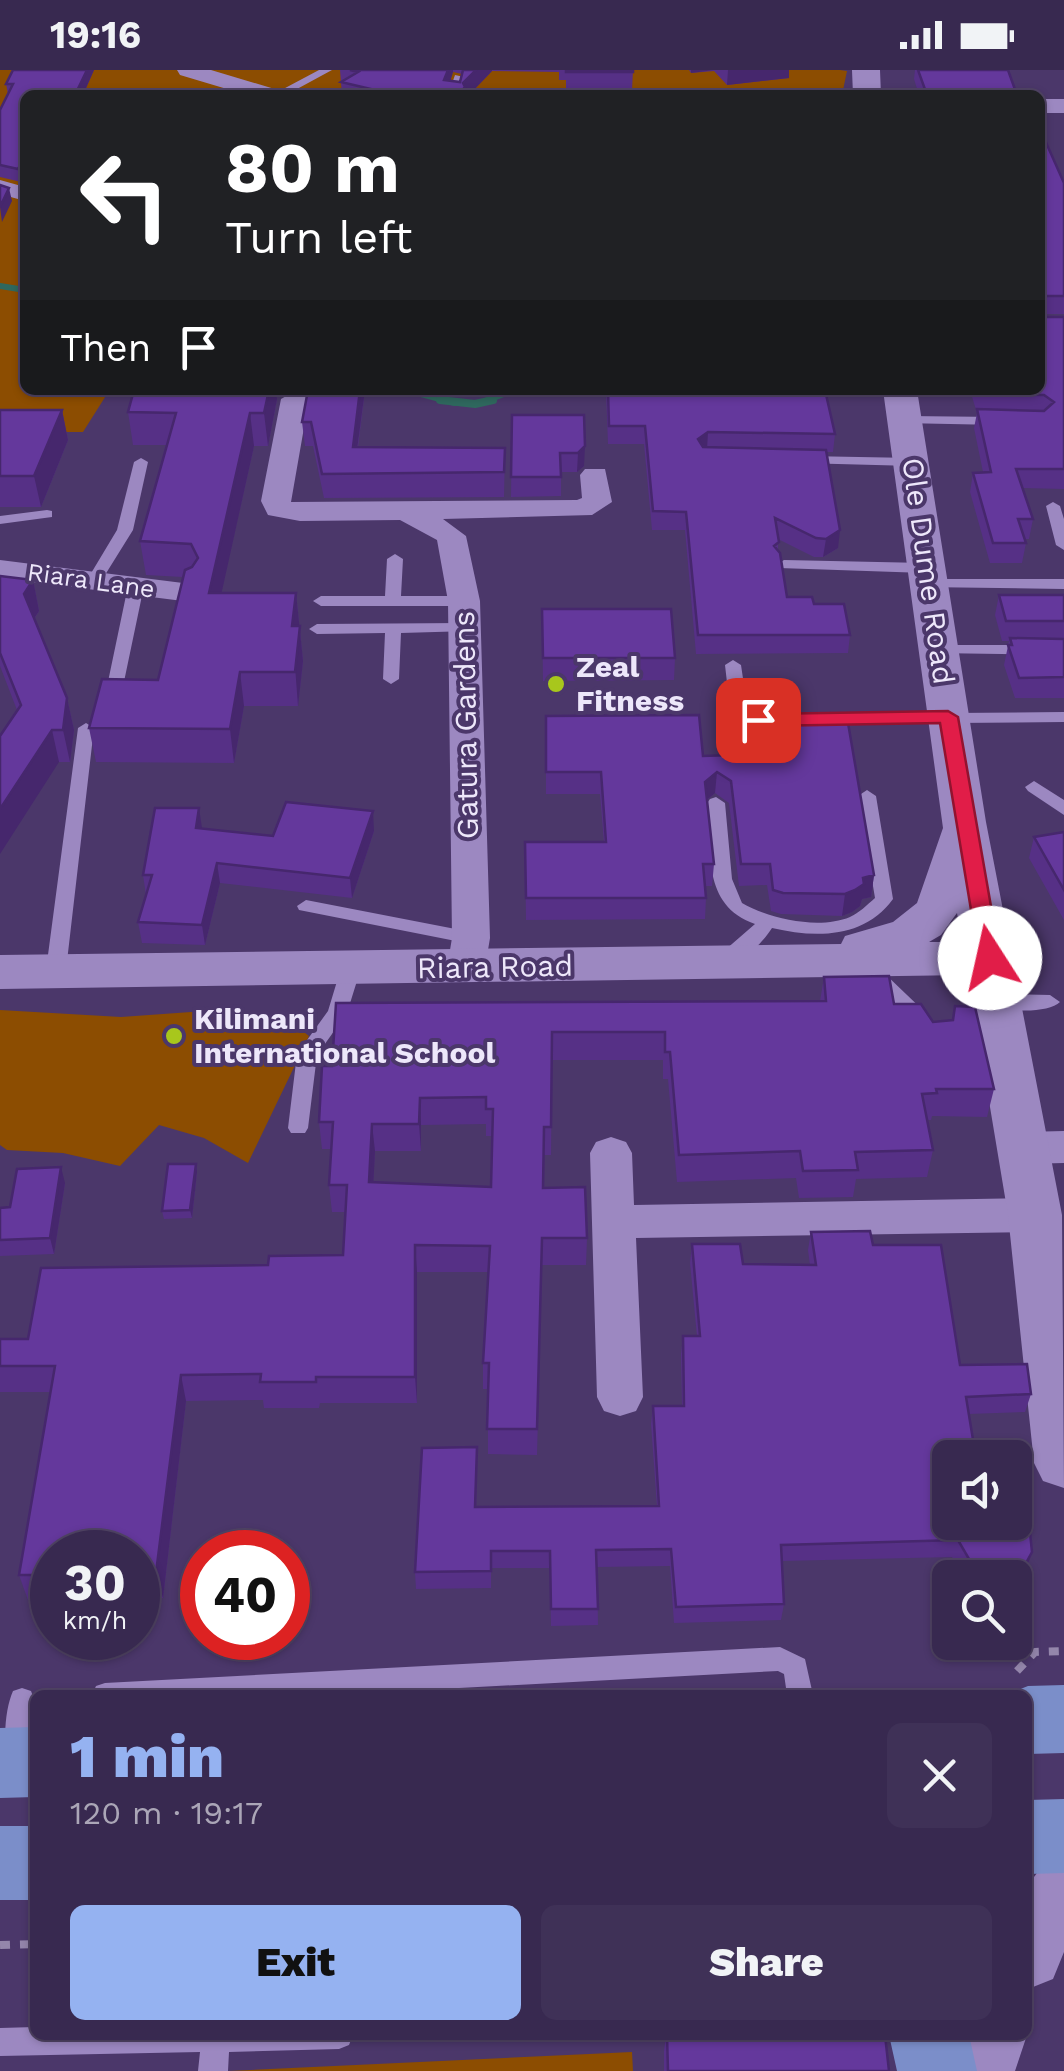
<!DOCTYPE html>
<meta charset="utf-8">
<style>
:root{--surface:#382950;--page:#3f3157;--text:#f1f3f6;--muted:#aba6b7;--line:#524567;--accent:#95b2f1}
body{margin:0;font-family:"Work Sans",sans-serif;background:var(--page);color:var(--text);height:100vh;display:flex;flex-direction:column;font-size:38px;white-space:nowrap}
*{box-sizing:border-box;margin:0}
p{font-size:32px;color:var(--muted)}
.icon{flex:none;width:55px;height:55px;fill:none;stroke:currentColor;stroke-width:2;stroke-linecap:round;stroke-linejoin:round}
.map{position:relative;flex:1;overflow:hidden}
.sheet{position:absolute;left:30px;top:1620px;width:1002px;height:350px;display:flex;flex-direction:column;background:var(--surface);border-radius:15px;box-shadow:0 2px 8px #0004,0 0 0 2px var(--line)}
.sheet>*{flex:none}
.hud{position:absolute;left:20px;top:20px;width:1025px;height:305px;border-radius:15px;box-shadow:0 2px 8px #0004,0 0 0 2px var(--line);background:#202124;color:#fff;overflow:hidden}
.tools{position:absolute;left:932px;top:1370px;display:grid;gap:20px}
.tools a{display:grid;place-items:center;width:100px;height:100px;border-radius:15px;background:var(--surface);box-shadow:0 2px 8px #0004,0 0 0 2px var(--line);font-size:50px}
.speed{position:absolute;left:30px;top:1460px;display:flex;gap:20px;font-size:50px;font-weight:700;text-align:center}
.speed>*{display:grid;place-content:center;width:130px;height:130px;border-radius:50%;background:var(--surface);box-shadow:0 2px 8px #0004,0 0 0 2px var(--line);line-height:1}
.speed small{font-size:25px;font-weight:400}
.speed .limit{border:15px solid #d22;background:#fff;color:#111}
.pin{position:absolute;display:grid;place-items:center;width:85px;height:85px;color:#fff;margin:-42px;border-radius:20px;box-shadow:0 5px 15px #0006}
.me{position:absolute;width:110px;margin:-55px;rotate:350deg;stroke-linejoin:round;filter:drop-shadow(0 0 8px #0008)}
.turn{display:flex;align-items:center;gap:35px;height:210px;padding:0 40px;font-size:45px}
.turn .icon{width:130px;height:130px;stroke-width:2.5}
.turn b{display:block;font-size:70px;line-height:85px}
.then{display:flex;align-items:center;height:95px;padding:0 40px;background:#0003;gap:20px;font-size:38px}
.round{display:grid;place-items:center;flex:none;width:105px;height:105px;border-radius:15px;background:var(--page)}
.head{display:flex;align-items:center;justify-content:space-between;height:170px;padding:0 40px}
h1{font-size:60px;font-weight:800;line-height:75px;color:var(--accent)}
.cta{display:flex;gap:20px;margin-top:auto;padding:20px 40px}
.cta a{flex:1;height:115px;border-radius:15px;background:var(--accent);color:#111;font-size:40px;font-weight:800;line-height:115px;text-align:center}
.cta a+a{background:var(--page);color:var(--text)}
.status{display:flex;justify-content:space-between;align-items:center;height:70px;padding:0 50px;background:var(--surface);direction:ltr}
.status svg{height:28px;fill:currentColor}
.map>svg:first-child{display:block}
.green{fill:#8c4d01}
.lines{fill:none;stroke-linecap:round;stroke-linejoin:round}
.stream-far1{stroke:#2f685e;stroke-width:6}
.stream{stroke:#2f685e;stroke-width:8}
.path{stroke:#9486ab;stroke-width:8;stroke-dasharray:10 10;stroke-linecap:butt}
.service{fill:#9c88c1;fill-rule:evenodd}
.minor{fill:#9c88c1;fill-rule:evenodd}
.tertiary{fill:#9c88c1;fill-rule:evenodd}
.secondary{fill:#7b8ec9;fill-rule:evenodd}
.wall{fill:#563086;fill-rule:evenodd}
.shaded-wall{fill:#46276d}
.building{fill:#64389c;stroke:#46276d;stroke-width:2.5;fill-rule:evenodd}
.route{fill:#e11d48;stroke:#92132f;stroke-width:2.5}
.poi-dot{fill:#a8c71c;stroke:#4b376a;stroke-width:4}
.labels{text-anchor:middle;stroke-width:8;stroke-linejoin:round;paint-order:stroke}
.far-street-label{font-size:25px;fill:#ede7fa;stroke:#4b376a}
.street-label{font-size:30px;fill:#ede7fa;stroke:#4b376a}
.poi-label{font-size:30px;font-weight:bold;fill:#ede7fa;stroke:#4b376a;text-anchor:start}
</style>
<div class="status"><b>19:16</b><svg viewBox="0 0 49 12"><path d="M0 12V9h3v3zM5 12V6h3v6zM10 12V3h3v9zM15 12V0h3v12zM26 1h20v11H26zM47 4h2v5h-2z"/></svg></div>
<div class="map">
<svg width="1064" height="2001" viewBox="0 0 1064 2001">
<rect width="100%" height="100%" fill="#4b376a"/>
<path class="green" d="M0 0H840L847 1 842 25H25V320H213L107 324 83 362H0Z
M0 940 121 947 205 941 282 945 309 966 248 1093 204 1068 159 1055 120 1096 63 1083 7 1080 0 1075Z
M632 1982 633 2001H229Z"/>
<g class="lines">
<path class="stream-far1" d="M0 216 25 220
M406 320 455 333
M480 333 514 320"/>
<path class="stream" d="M440 330 475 334 493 330"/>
<path class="path" d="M1017 1601 1035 1582 1064 1581
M0 1875 35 1874"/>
<path class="service" d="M319 0H332L286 25H272Z
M455 5 464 7 460 25H448Z
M906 346 999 347 1006 351 999 355 901 353 899 350Z
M805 386 913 388 920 392 913 396 800 393 798 390Z
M141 388 148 392 133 460 100 513H90L87 510 117 460 134 392Z
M1053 432 1060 436 1064 449V480L1056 475 1046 436Z
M47 440 52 441V447L0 454V446Z
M395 484 403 489 401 526H464L472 531 464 536H321L313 531 321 526H385L387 489Z
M784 490 925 493 933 498 925 503 779 498 776 495Z
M927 509H1064V519L922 517 919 514Z
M136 511 144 516 121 626 113 631 105 626 128 516Z
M464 553 472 558 470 561 401 563 399 609 391 614 383 609 385 563 317 564 309 559 317 554Z
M940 575H1064V585L934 583 932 580Z
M733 590 741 595 748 642 788 646V654L737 651 730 639 725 595Z
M1064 642V652L821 654 813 649 821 644Z
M86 653 94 658 66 900 56 907 46 900 78 658Z
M1034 711 1064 730V745L1028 721 1025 717Z
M867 720 876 726 893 829C864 869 815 868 772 858 762 874 736 900 717 897L714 892 717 887 755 854C701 835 712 781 707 733L710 729 716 727 725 733 732 809 742 833C769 849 819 860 850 847 859 843 867 835 875 828L858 726Z
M306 830 471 862 480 868 471 874 299 840 297 836Z
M351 891 361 898 347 943 317 985 308 1058 305 1063H291L288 1058 297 984 328 941 341 898Z
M876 900 883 902 930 947 933 952 930 957H916L869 912 866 907Z
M997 924 1050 925 1060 932C1048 944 999 943 987 931Z
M780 1577 805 1589 813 1625H787L784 1604 778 1601 330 1625H92L96 1616 105 1613Z
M22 1618 31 1621C39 1639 36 1674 28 1692L19 1696 10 1692C2 1674 5 1639 13 1621Z
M35 1957V1965H353L349 1975 339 1979 229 1982 228 2001H198L200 1982 0 1986V1958Z"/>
<path class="minor" d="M177 0H211L278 20 281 25H247L180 5Z
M1040 29H1064V43H1040Z
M0 110 25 117V131L0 124Z
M295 321 309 329 291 432 577 430 582 428 580 405 585 399H605L612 432 592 445 443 449 466 466 480 531 490 868 485 898 479 907 466 911 453 907 447 898 452 868 448 531 437 470 400 450 300 451 268 445 261 431 281 329Z
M0 490 183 513 194 515 199 522 194 529 183 531 0 508Z
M1064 1061V1093L1024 1094 1009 1089 1003 1078 1009 1067 1024 1062Z
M611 1067 626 1072 632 1083 634 1135 1035 1128 1050 1133 1056 1145 1050 1157 1035 1162 636 1168 643 1327 636 1341 620 1346 604 1341 597 1327 590 1083 596 1072Z"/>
<path class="tertiary" d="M852 0H880L881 25H853Z
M883 320H917L986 752 1062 1145 1064 1418 1043 1411 1034 1393 1008 1145 968 905 0 919V885L841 874 845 866 893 852 917 833 943 758ZM957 843 962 872H929L941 865Z
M1064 1789V1882L1053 1909 1028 1919V1815L1040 1799Z
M955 1965H1027L1015 2001H943Z"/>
<path class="secondary" d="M1064 1615V1683L1028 1684V1625H1005L1028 1616Z
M35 1657V1727L0 1728V1658Z
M1064 1729V1803L1028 1804V1730Z
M0 1756H35V1830H0Z
M889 1965H969L977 2001H897Z"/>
</g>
<path class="wall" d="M94 0 83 25H25V107L23 106 21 112 0 107V39L8 24 6 14Z
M340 0H633L632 20 566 19V10H559V2L492 1 469 25H342ZM453 2 462 4 460 12 450 11Z
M689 0H789V8L727 15 714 1 691 3Z
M915 0H1008L1017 25H919L914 9Z
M1040 59 1064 113V244H1041V247H1064V419L1023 418 1033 449 1029 469H1025L1026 473 1022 493H990L970 422 973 403 983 402 974 358 977 343 970 320H1040Z
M134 320H276L277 329 268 376H254L221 523H296L303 591 298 636H244L234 693 96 692 89 658 158 610 183 507 146 505 140 471 167 375H133L128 342Z
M300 320H365L358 377 505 378 504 427 324 428 313 376H305L302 352 307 324Z
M606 320H825L835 364 833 382H827L838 478 823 487H814L778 469V480L787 527 814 534 850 565 848 583 696 584 685 460H652L644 374H608Z
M0 340H62L68 370 41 437H0Z
M512 345H584V396L577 402H561V426L511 427Z
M0 506 33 510 39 541 34 549 67 628 74 660 70 692H59L17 640 0 596Z
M999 525H1064V628H1015L1004 595 1009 571H1002L995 545Z
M542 539 675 588 674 610 543 611Z
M546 646 703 686 758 685 755 670 758 649 874 805 871 827 862 829 860 836 852 842 842 846 781 844 771 841 767 815 739 816 729 733 715 723 707 730 714 794 712 816H705L706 828 705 849 526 850 525 772H604L600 724H546Z
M202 759 273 766 374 761 352 828 220 813 205 875 142 873 138 852 146 825 143 805Z
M1064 762V850L1029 788 1034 767Z
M824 907 894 934 933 952 952 951 955 936 994 1019 987 1047 932 1046 931 1050H927L933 1080 927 1107 856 1109 853 1127 799 1128 796 1108 677 1112 668 1009H663V990H552L551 1085H543V1118L587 1168 586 1195H542L537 1385 488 1384V1319H483V1293L488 1202H417V1333H320L319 1338H264L263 1330 186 1331 163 1528H138V1482H52V1529L28 1530 19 1505 50 1322H0V1269H28L268 1195 343 1185 345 1142H332L329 1115 331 1079H322L319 1052 332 996 336 933 820 931ZM486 1054V1066H492L491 1117 373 1112 375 1081H421V1055Z
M196 1094 197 1102 192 1148 164 1149 162 1141Z
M65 1113 54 1184 0 1186V1138L10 1137Z
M811 1162 873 1175 960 1295 1031 1324 1025 1342 968 1344 950 1388 1032 1482 1026 1499 1020 1510 1015 1508H965L952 1487 782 1491 784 1534 781 1550 674 1553 670 1496 597 1497 598 1555 551 1556 550 1498H491V1518L416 1519 415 1502 477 1377 476 1437 657 1436 651 1354 653 1336H682L681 1284 683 1266H697L690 1193 692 1174 743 1194 810 1195 808 1180Z
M666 1965H885L889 2001H664V1981Z"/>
<path class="shaded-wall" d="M87 0H94L83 25H75Z
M448 0H453V2L446 25 444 10Z
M476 0H492V1L469 25H458L463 13Z
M691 0H714L691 3Z
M728 0H789V8L727 15Z
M21 94 23 106 21 112 18 99Z
M9 118 12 131 2 152 0 137Z
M269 320H276L277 329 268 376 264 343Z
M360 320H365L354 402 353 377Z
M62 340 68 370 41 437 34 406Z
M250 343 254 376 214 557 209 523Z
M708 362 707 380 698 369Z
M585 376 584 396 577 402 578 383Z
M840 460 838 478 823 487 826 469Z
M33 510 39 541 30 555 24 524Z
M296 523 303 591 298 636 292 556Z
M240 602 244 636 234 693 230 659Z
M67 628 74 660 70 692 63 660Z
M52 660 59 692 0 784V739Z
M717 702 715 723 703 733 705 712Z
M199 738 202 758H196Z
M373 741 374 761 352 828 350 808Z
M217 793 220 813 205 875 202 855Z
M874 805 871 827 862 829 860 836 852 842 842 846 845 824 863 808Z
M420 1028 421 1055V1081L419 1054Z
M372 1054 375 1081 372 1139 369 1112Z
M196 1094 197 1102 192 1148 190 1140Z
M61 1097 65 1113 54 1184 50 1168Z
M415 1175 417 1202V1333L415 1307Z
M181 1305 186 1331 163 1528 156 1503Z
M1032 1482 1026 1499 1020 1510 1015 1514V1508H1006Z"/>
<path class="building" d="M13 0H87L75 25H25V95L21 94 18 99 0 95V40L13 14H6Z
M350 0H448L444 10 460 12 463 0H476L463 13 465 17 458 25H396L341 12 358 2Z
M566 0H633V2H566Z
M918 0H1008L1017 25H927Z
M1040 59 1064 113V226H1041V247H1064V399H1016L1033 449H1018L1026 473H993L973 403 991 402 977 339 1044 341 1054 332 1044 325 980 324 979 320H1040Z
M0 115 9 118 0 137Z
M134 320H269L264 343H250L209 523H296L292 556H300L295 602H240L230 659 89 658 102 609 158 610 185 500 192 497 198 488 191 474 140 471 176 343 128 342Z
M308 320H360L353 377 505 378 504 402 322 404 311 352H302Z
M608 320H825L835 364 708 362 698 369 703 377 826 380 840 460 826 469 816 468 775 448 779 472 774 476 780 483 787 527H812L814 534H844L850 565H698L686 442 653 441 645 356H609Z
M0 340H62L34 406H0Z
M512 345H584L585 376 578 383H560L561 407H511Z
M0 506 33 510 24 524 67 628 63 660H52L0 739V666L21 635 0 583Z
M999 525H1064V551H1006Z
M542 539H671L675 588H543Z
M1010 568 1064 569V607L1019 608 1008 575H1012Z
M699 645 703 686 763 684 758 649 847 647 874 805 863 808 864 814 855 820 845 824 783 823 773 820 770 794H741L731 711 717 702 705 712 714 794H703L706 828H526L525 772H606L601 702H546V646Z
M286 732 373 741 350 808 217 793 202 855 138 852 152 805H143L155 738H199L196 758 273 766Z
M1064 762V820L1034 767Z
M889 906 894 934H921L933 952 953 950 955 936 975 937 994 1019H936L937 1023 922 1024 933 1080 855 1082 858 1100 803 1101 800 1081 679 1085 670 982H665V962H552L551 1057H544L543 1118 585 1117 587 1168H542L537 1359H487L489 1293H483L490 1176 415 1175V1307H316V1312H260L261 1304 181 1305 156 1503 138 1504V1482H52V1505H19L55 1296H0V1269H28L41 1198 268 1195 269 1186 343 1185 347 1115H329L333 1052H319L322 996H332L336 933 826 931 824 907ZM486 1027V1039H493L491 1117 369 1112 372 1054H419L420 1028Z
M168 1094H196L190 1140 162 1141Z
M61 1097 50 1168 0 1170V1138L10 1137 17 1099Z
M870 1161 873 1175H941L960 1295 1027 1294 1031 1324 966 1327 976 1388H950V1452H1015V1394H1023L1032 1482 1026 1493 1006 1508H980L958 1470 781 1475 784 1534 676 1537 671 1479 596 1480 598 1539H551L550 1481H491V1501L415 1502 422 1378 477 1377 475 1437 659 1436 653 1336H684L683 1266H700L692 1174H740L743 1194 816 1195 811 1162Z
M667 1965H885L889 2001H668Z"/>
<path class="route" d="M948 641 958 647 1000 888 990 896 979 888 940 653 758 656 749 650 758 644Z"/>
<g class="poi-dot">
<circle cx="556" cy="614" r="10"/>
<circle cx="174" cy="966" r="10"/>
</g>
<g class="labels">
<g class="far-street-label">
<text transform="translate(91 510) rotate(8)" y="9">Riara Lane</text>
</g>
<g class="street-label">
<text transform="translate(928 501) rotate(82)" y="10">Ole Dume Road</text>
<text transform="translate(466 655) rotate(-91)" y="10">Gatura Gardens</text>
<text transform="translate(495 897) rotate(-1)" y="10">Riara Road</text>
</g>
<g class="poi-label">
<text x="576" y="607">Zeal<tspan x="576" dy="34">Fitness</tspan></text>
<text x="194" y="959">Kilimani<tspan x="194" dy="34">International School</tspan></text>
</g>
</g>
</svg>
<div class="tools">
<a><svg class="icon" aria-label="sound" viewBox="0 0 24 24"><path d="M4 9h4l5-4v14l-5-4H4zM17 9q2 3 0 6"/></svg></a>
<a><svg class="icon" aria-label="search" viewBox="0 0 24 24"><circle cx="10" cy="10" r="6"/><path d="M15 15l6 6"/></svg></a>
</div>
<div class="speed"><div>30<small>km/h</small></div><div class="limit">40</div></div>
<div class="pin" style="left:758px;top:650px;background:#d93025"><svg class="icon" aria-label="arrive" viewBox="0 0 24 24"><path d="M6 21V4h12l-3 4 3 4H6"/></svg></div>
<svg class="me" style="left:990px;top:888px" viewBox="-20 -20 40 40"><circle r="19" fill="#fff"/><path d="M0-13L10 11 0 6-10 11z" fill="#e11d48"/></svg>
<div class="hud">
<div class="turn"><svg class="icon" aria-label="left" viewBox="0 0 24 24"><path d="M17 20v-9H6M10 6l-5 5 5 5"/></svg><div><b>80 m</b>Turn left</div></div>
<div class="then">Then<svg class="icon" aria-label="arrive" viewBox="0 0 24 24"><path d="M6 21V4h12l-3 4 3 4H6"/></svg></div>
</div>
<section class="sheet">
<div class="head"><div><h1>1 min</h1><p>120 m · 19:17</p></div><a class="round"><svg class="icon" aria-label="close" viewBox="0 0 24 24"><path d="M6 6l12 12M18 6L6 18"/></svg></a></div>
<div class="cta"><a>Exit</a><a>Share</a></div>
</section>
</div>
